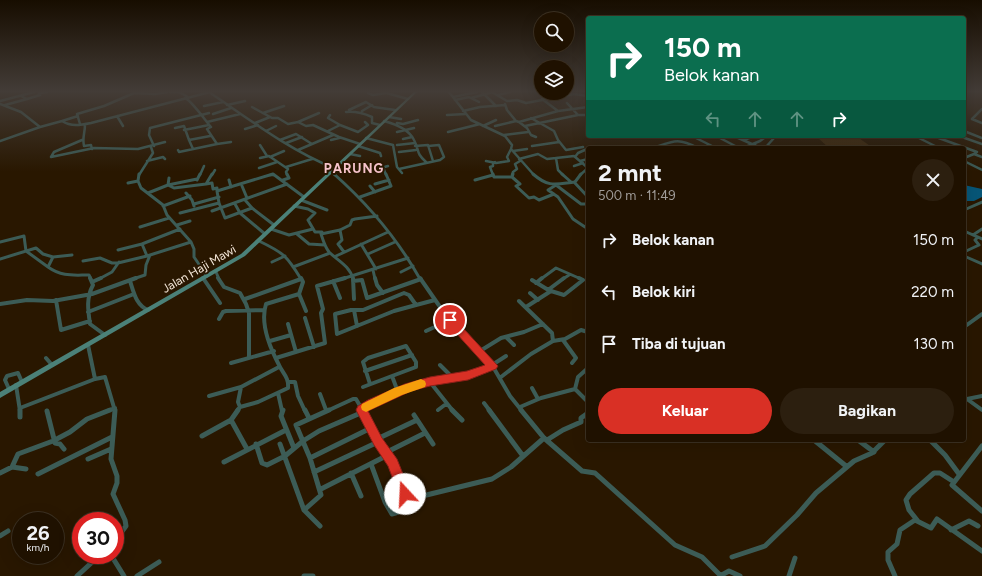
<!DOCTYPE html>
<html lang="id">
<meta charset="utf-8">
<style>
:root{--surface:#1f1100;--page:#2c1f0f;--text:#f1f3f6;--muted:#a19d99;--line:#3c3122;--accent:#d93025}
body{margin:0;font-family:Figtree,sans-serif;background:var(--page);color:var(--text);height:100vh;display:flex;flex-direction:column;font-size:15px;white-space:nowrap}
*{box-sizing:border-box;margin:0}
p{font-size:13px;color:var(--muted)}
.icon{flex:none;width:22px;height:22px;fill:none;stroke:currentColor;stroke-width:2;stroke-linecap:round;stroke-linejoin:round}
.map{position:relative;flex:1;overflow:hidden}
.drawer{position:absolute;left:586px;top:146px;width:380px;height:296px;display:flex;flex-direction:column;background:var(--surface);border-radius:4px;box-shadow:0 4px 16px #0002,0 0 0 1px var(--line)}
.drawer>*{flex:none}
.hud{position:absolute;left:586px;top:16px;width:380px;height:122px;border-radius:4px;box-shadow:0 4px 16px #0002,0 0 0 1px var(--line);background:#0b6e4f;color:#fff;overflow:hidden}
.controls{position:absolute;left:534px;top:12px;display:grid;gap:8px}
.controls a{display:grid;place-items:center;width:40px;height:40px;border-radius:50%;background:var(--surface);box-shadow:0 4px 16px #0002,0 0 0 1px var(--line);font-size:20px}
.speed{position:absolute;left:12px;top:512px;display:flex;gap:8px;font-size:20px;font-weight:700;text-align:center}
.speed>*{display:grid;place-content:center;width:52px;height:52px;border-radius:50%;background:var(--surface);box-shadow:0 4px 16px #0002,0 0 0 1px var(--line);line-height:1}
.speed small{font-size:10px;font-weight:400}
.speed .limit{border:6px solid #d22;background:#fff;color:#111}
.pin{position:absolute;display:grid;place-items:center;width:34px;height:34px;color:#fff;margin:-17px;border:2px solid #fff;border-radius:50%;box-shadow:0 1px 4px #0007}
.me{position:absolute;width:44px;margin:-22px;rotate:340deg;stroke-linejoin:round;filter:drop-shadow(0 0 3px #0008)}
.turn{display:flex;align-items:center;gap:14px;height:84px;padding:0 12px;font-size:18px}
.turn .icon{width:52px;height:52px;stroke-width:2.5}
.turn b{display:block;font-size:28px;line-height:34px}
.lanes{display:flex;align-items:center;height:38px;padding:0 12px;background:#0003;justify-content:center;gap:20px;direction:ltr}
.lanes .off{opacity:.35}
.round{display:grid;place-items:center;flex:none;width:42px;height:42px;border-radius:21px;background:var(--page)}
.headline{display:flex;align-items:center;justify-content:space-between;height:68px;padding:0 12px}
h1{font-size:24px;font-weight:700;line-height:30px}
.primary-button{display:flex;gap:8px;margin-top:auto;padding:8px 12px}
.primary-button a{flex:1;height:46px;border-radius:24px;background:var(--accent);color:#fff;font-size:16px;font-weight:700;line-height:46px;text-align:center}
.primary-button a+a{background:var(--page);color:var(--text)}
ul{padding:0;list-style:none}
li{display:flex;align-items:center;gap:12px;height:52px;padding:0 12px}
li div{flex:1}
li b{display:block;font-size:15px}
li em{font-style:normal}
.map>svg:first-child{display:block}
.green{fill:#412b0c}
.water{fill:#075677}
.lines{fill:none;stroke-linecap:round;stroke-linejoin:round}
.street-far3{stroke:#3c5c56;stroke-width:2.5}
.street-far2{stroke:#3c5c56;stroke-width:3}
.street-far1{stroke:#3c5c56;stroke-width:4}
.street{stroke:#3c5c56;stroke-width:5}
.secondary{fill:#4b8178;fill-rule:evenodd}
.route{fill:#d93025;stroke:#8d1f18}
.slow{fill:#f59e0b}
.labels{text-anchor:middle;stroke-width:4;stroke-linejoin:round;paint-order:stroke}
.street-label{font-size:12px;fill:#f4e7d8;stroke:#291700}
.far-district-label{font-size:13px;font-weight:bold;letter-spacing:1px;fill:#f6c3cb;stroke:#291700}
</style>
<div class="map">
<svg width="982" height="576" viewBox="0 0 982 576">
<rect width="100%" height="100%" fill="#291700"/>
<path class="green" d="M816 136H856L873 148H829Z"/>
<path class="water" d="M964 185 982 189V197L974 201H964Z"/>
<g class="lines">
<path class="street-far3" d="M170 92H179L188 97
M209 92C249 119 289 150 334 168
M383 92 408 99
M449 92 471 120 505 136 512 145 511 149 534 175
M482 92 496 106
M492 92 507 101 517 100 526 103 574 94 588 96
M39 93 47 92
M368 93 373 95 386 93
M498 95 510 92
M453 97 477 92
M185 98C191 100 205 120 211 127L207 129 217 144 231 142
M471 98 493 92
M27 99 40 95 39 94
M542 99 558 111
M455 100 469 97 479 102
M0 101 34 92
M0 104 21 112 40 127 62 121C71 127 81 125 91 123L210 92
M505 104 507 110 516 121
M5 105 27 99 21 96
M227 105 245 101
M204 106 223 102
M252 107 272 118H278L288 124 298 122
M982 109 972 119 982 123
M349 110 366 102 374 107 395 110
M362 111 372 105
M463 111 480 107 505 105
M346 112C356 111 363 113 372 117V123L380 125
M263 113 284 106
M319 113 298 122 306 126 313 125 339 137 360 144
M213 114 231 108
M330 115 328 118 340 125
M447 115 465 114
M578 115H585L588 117
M117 116 123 126
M389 117 401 119
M531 118 554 131 558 140 566 150 583 147
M62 121 78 116
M384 121C395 124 409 129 414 140 420 151 415 152 426 162
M207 122 240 114
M519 122 527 128 531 135 536 137
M255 123 270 117
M397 123 403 124 418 120
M80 124 77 114 104 106 134 93 155 94 167 92
M85 124C85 134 82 137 84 146L91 145 92 149
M483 126 496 120
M495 126 516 121 519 122 558 111 588 107
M525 126 578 115 567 103
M175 128 184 126 189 140
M245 129 258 125
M184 130 209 125
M266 131 276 126
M328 131 340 125 358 132 368 125 365 122
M964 131 982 138
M397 132 414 128
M448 132 480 124
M504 135 528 132
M692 136 716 148
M737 136 736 137 761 148
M757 136 764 138
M915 136 939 148
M959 136 982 144
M936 137 977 152 974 154 982 157
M366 138 393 145 397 167 402 173
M720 138 739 148
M403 139 412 137
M82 140 54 152 51 157 94 148 138 149 165 142
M280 140 296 134 312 144 298 150
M331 140 339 138
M744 140 754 136
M0 141 40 127
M286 143 302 137
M312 144 333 135
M260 145 267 156
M397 145 415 143
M154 146 149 135 150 128 209 113
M358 146 380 153 381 156
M415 146 428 145 433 161
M532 146 559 142
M653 148C673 141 678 137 698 148
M702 148 710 145
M743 148 760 141 767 136
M765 148 774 138
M193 149 189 140 210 136
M178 150 179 152 217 144
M513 151 527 149
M399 152 416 150
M350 154 360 156
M270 157 284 151
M575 157 578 153 587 149
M260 158 269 156 288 169 286 172 287 175
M556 158 558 170 563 175
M964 158 974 154
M519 159 538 154 547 159 574 156 588 168
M147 161 163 157 165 159
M486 161 496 163 509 161 507 157 511 149
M580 161 588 159
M964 161 982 170
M574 166 583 163
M286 167 312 159
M383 167 386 175
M259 168 277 162
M377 169 388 166
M399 169 440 160 444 157 439 145 428 146
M331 171 335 175
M139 175 153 153 151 147
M200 175 204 166
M212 175 215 170
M270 175H274
M493 175 490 167 493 166V163L495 162
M512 175 513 172 517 169 515 164 520 161
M580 175 588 168"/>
<path class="street-far2" d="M139 174 138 181 141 188 163 205 167 215 191 242 194 249V257L207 276
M334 174C369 205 397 238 420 279
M493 174 494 177H512
M533 174C549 188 556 184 575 182L581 174
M562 174 571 182
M512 177 520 184 516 186 529 198 534 197 539 200 554 194
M512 177 513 174
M169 178 168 185 197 179
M197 180 200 174
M229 180 231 187
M283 180 289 178 287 174
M475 180 493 175
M574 182 588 197
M128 183 138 181
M206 184 212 183 213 189 217 188V191
M375 184 389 180
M242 186 247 198
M370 186 375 192
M148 193 168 185 174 188 206 184 212 174
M186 193 192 200 194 206
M360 197 391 186 386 174
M245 200 252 208 274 225
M301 200 327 210
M194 204 219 197
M235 204 240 213 265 234
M163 206 190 196
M294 206 308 209 315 213 308 220 315 232H322L321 234C323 240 325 247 329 252 337 260 350 266 353 279
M252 208 225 218 219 203 217 191 273 174 304 197
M964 210 982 202
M212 211 287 184
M180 213 219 203
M177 225 190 221
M140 227 169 218
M585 227 573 219 558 197 548 190 556 185 581 204H588
M271 229 289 235 313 229
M340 230 342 240 338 244 344 252
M964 231 982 239
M297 234 309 244 325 245
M321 234 340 230 350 225 352 220 355 219 377 216
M973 235 982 229
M259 241C284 253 287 256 301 279
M0 242 24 236 26 251 48 267
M361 244 376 269
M118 250 142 244
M964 252 979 245 975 240 978 237
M368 254 395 242
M147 256 142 244 180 229
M336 256 388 232
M964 256 982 264
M53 257 72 255
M0 259 36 248 43 254 53 257 48 267C62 277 73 275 89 275L91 279
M83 261 100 258 112 263H118L147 256 191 242
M272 262 285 256
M293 267 330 253
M373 270 375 279
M216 272 219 279
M401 272 413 266
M203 278 204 279
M99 279 112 272 119 262
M133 279 145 275 146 265 150 255
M342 279 408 258
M541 279 556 268 581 279
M563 279 569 275"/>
<path class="street-far1" d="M90 278 93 285C86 298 88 310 90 324L105 335
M203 278 220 303
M218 278 224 287 240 293 246 304 249 313V357
M301 278 303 282 299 294 306 311
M353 278 354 299
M375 278 377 285 383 293
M420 278 447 317 492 365 510 396 522 411
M532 280 550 291
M130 281C134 293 136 305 148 310
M333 281 340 298
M353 281 362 280 367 298 421 279
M92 282 101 278
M536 283 542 278
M548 290 564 278
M404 293 409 295 416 305 394 311 337 334 335 314 351 310H363Z
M530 293 538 300
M245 299 301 279
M56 300 61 330 90 321
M519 301 552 333 553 341
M0 304 27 300 53 301 92 294 136 278
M416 305 435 300
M526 307 551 291 564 295 583 280 579 278
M354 310 357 326
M88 312 134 294
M305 318 314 347
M219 319 223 312 226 311 264 310
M288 324 296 352
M964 327 982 314
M426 331 450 320
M506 337 514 345
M563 340 576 358 572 363
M270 341 291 335
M88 345 95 379 105 377 115 411
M480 351 501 338 524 332 543 324
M46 358 52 365
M276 358 325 343 321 313 323 309 317 286 345 278
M231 363 274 351
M440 365 453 378
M492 365 506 356
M365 371 412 355
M501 377 531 354 553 341 565 339 581 330 588 332
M288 382H295L298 396 305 411
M430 382 453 411
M370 384 363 362 368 358 406 346 416 362V367L392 376
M16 385 20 411
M241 387 279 367
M363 387 392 376 398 392
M532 388 538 399
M9 389 5 380 7 376 18 373 22 382
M575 389 578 377 588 368
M278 393 282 411
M320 394 326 410
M209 396 241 387 238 402 240 407 258 402 288 388C289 377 283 374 279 365 270 348 260 323 266 304L299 294
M982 396 967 399 982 410
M484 403 490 411
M520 407 541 398 575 389 588 402
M20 408 95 379
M362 410 372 403 409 387 468 376 493 366
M438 410 446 404
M107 411 115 408
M237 411 240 407
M327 411 353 399H356L363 411"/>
<path class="street" d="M20 410V417
M115 410 111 459 117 476V483L113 494 125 520 126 526 115 541
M238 410 231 420 247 449
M283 410 281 416 294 448
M305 410 309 418
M452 410 462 420
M489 410 523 456
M521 410 544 438 582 471 595 473 675 545 702 557 720 575
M47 411 55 443 60 444 64 449
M414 415 433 444
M202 436 231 420
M377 439 417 420
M547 440 563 430 581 422V418L588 413
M814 440 846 466
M858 440 874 452
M930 440 945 455 959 474
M256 444 262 463 267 465 285 456 303 441 319 431 363 412
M280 444 304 510 320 526
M982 446 952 485 982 511
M385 453 425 433
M388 455 404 491 410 499
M310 458 371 428
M88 459 111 449
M224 462 286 430
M371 464 385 502 392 514C400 513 406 506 410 499L492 479 511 467 544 438
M12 467 18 454 53 441 70 432 87 419 110 410
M314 472 378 442
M0 473 12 467 26 469
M351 473 361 496
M38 474 112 437
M321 489 388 455 378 442 362 410
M304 510 321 495 310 458 296 425 329 410
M917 520 909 510 906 500 910 494 934 473H940L954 482
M951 530 969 521 978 526
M0 536 8 531
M111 555 124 576
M732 557 765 546 797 515 816 493 854 461 872 453 885 440
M77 576 100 555
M137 576 159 562
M304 576H313
M720 576 729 571 740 576
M789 576 795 558
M895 576 888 560V552L897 544 900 530 915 520 931 528 937 519 982 551"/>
<path class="secondary" d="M414 92H417L245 256 0 398V392L241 254Z"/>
</g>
<linearGradient id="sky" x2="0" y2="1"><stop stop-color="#170d00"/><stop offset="0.53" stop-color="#433c37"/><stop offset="1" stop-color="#433c37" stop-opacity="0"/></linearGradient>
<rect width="982" height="172" fill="url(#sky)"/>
<path class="route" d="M450 316 453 317 498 366 496 369 468 380 430 386 411 391 368 411 382 438 397 459 411 494 410 498 405 500 400 498 388 466 374 445 356 410 358 406 368 400 405 384 430 377 467 371 485 365 446 322 445 320 446 317Z"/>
<path class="slow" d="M421 379 425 381 426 384 425 387 402 395 370 410 366 412 362 410 361 407 362 404 394 388Z"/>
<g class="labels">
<g class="street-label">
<text transform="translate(199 269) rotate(-30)" y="4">Jalan Haji Mawi</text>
</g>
<g class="far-district-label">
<text x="354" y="173">PARUNG</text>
</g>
</g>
</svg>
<div class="controls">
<a><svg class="icon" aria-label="search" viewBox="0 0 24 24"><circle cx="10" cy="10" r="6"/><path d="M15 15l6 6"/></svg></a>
<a><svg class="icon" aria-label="layers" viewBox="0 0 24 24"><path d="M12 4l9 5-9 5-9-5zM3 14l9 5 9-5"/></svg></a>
</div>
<div class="speed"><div>26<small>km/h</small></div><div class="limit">30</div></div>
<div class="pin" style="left:450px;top:320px;background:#d93025"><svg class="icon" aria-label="arrive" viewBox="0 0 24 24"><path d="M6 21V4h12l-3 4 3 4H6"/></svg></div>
<svg class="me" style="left:405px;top:494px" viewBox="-20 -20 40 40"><circle r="19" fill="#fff"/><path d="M0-13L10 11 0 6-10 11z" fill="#d93025"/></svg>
<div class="hud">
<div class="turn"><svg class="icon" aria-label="right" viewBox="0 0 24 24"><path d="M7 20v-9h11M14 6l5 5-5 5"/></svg><div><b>150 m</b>Belok kanan</div></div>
<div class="lanes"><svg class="icon off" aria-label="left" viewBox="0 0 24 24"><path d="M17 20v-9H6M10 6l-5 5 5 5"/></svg><svg class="icon off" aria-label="ahead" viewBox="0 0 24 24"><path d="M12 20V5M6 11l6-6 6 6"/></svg><svg class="icon off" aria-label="ahead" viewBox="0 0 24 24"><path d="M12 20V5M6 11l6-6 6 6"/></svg><svg class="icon" aria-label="right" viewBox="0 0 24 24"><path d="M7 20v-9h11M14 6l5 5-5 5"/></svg></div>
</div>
<section class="drawer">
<div class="headline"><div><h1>2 mnt</h1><p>500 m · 11:49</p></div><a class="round"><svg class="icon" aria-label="close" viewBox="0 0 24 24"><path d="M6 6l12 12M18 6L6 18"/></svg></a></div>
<ul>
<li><svg class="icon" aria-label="right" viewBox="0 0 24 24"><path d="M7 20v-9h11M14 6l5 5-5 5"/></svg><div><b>Belok kanan</b></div><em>150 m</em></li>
<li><svg class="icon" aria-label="left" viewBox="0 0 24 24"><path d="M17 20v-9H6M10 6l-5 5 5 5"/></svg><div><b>Belok kiri</b></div><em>220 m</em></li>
<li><svg class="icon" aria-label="arrive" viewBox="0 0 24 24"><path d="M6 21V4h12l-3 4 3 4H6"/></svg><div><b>Tiba di tujuan</b></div><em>130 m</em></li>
</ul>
<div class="primary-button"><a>Keluar</a><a>Bagikan</a></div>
</section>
</div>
